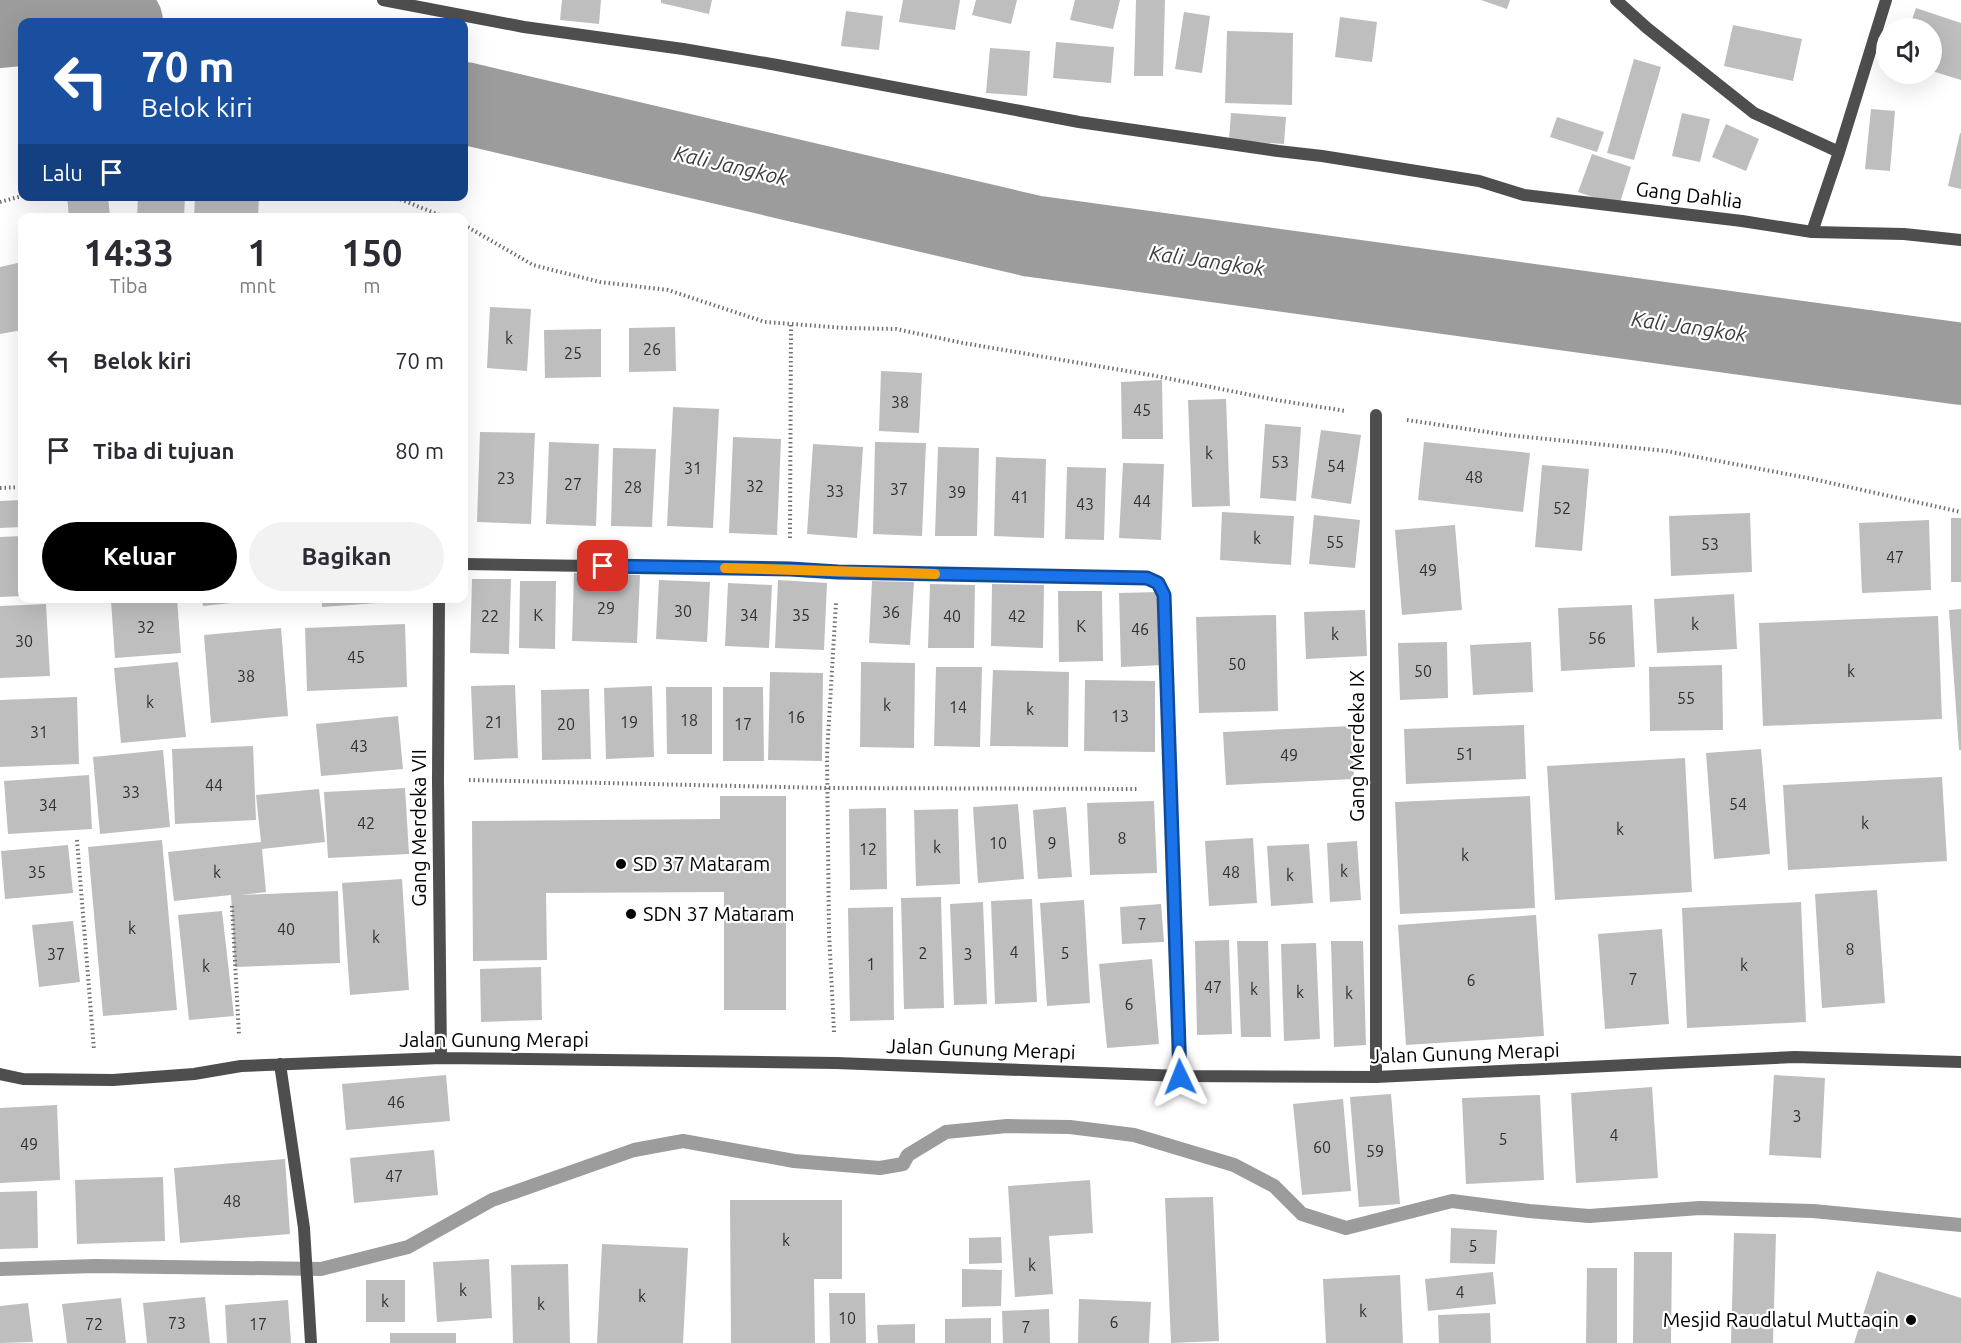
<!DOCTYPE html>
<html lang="id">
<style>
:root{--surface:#fff;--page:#f2f2f3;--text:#2b2b33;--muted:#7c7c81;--accent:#000}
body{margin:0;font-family:Ubuntu,sans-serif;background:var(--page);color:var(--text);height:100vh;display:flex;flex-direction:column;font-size:22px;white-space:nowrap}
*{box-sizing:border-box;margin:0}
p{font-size:20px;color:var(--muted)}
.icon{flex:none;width:33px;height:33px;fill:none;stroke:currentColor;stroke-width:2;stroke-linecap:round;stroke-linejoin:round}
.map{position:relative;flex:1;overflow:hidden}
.details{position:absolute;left:18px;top:213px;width:450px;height:390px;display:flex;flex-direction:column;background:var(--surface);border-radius:12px;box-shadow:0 6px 24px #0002}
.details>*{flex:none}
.hud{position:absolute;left:18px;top:18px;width:450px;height:183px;border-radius:12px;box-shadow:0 6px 24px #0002;background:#1a4fa0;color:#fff;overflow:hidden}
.fabs{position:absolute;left:1876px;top:18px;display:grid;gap:12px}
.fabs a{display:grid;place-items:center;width:66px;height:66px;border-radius:50%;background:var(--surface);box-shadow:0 6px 24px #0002;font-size:30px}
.pin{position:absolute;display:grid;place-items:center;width:51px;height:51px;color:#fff;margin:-26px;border-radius:12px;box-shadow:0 3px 9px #0006}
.me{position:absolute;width:66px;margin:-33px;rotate:358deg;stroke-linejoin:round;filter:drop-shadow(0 0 4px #0008)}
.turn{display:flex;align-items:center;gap:21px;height:126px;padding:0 24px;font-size:27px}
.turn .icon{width:78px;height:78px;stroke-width:2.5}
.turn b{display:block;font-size:42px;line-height:51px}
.then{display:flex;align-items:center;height:57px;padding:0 24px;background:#0003;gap:12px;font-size:22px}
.eta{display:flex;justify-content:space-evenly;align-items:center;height:102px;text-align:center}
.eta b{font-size:36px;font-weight:700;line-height:42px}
.cta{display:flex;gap:12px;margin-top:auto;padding:12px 24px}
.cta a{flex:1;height:69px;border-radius:36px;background:var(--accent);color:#fff;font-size:24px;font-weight:700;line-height:69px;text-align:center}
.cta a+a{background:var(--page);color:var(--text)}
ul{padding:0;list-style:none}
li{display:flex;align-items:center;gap:18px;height:90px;padding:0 24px}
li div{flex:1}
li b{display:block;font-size:22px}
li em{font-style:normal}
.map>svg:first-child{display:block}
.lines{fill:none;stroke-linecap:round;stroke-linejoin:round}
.stream{stroke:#9c9c9c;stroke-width:14}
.river{stroke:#9c9c9c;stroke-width:82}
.building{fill:#bebebe}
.path{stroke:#707070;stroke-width:4;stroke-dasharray:1.5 3;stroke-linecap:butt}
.minor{stroke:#4e4e4e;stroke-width:12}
.route-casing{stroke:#114b97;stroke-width:15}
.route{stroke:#1a73e8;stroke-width:10}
.slow{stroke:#f59e0b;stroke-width:10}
.poi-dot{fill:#000;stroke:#fff;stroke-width:2}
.labels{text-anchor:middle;stroke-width:4.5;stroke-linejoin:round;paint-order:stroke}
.number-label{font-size:16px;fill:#303030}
.street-label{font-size:20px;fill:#000;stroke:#fff}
.poi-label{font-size:20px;fill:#000;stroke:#fff;text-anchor:start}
.water-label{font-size:21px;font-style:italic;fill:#3d3d3d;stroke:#fff}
</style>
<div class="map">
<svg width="1961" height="1343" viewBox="0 0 1961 1343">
<rect width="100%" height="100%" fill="#fff"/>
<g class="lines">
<path class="stream" d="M0 1269 95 1266 321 1269 408 1247 492 1200 634 1150 683 1141 794 1161 880 1168 903 1164 908 1155 946 1132 1007 1126 1070 1127 1134 1135 1234 1165 1274 1186 1302 1214 1346 1228 1452 1201 1529 1211 1589 1216 1700 1208 1813 1211 1961 1225"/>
<path class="river" d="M72 22 112 20 122 22
M0 27 22 25
M464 103 1032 236 1961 364"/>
</g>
<path class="building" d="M562 0H601L599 24 560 20Z
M661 0H712L709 14 661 3Z
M903 0H960L955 30 899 22Z
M976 0H1017L1011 24 972 15Z
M1075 0H1120L1113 29 1070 20Z
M1136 0H1165L1163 76H1134Z
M1481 0H1510L1507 9Z
M1916 8 1961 23V80L1932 71V28H1909Z
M846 11 883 16 879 50 841 46Z
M1184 12 1210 16 1202 73 1175 69Z
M1340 17 1377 22 1372 62 1335 57Z
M1733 25 1802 39 1793 81 1724 66Z
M1227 31 1293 33 1292 105 1225 103Z
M1056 42 1114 47 1111 83 1053 78Z
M990 48 1030 51 1027 96 986 93Z
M1634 59 1661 67 1634 160 1607 153Z
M1871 109 1895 111 1890 171 1865 169Z
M1231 113 1286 117 1284 144 1229 140Z
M1682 113 1710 119 1700 162 1672 156Z
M1557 117 1604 132 1597 152 1550 137Z
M1726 124 1759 139 1746 171 1712 157Z
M1960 133H1961V189L1948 186Z
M1592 154 1631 167 1619 206 1578 192Z
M67 196H108L110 218H69Z
M138 196H185L184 218H137Z
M195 196H259L258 218H194Z
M22 262V330L0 334V267Z
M490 307 531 309 527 371 487 368Z
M675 327 676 371 629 372V328Z
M601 329V377L545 378 544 330Z
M881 371 922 373 919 433 879 431Z
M1162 380 1163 439H1122L1121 382Z
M1226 399 1230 506 1192 507 1188 400Z
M673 407 719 409 713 528 667 526Z
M1265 424 1301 427 1296 501 1260 498Z
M1321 430 1361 435 1351 504 1311 498Z
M480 432 535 433 531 524 477 522Z
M733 437 781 439 777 535 729 533Z
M549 442 599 444 596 526 546 524Z
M875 442 926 443 922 536 873 534Z
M1424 442 1530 453 1523 512 1418 500Z
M813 444 863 447 857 538 807 534Z
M938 447 979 448 977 536H935Z
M613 448 656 449 652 527 611 526Z
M996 457 1046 459 1044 538 994 536Z
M1123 463 1164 464 1161 540 1119 538Z
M1542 465 1589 469 1582 551 1535 547Z
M1067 467 1106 468 1104 540 1065 539Z
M22 500V527L0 528V501Z
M1222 512 1294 516 1291 565 1220 560Z
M1750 513 1752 572 1671 576 1669 516Z
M1314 515 1360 520 1355 568 1309 564Z
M1951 518H1961V582H1951Z
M1929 520 1931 590 1862 593 1859 523Z
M1455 525 1462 610 1402 615 1395 530Z
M22 536V596L0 597V537Z
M574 573 640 575 637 643 572 641Z
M472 579H511L509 654 470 653Z
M659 580 710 582 707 642 656 639Z
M778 580 827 583 824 650 775 648Z
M520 581H556L555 649 519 648Z
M872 581 914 582 910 645 869 643Z
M728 583 772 585 769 648 725 646Z
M930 584 975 585 974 648H928Z
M992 584 1044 585 1043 648 991 646Z
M1058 591H1102L1103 661 1059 662Z
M1160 592 1162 665 1121 667 1119 593Z
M1734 594 1737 649 1657 653 1654 599Z
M143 598H177L181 653 115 658 111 601Z
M202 598H262V600L203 606Z
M322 598H420V600L322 607Z
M46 604 50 676 0 678V606Z
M1632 605 1635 667 1561 671 1558 608Z
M1961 609V750H1959L1949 610Z
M1365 610 1367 656 1306 659 1304 612Z
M1276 615 1278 711 1199 713 1196 617Z
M1938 616 1942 719 1763 726 1759 623Z
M405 624 407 687 307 691 305 628Z
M281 628 288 716 211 723 204 635Z
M1447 642 1448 698 1400 700 1398 643Z
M1531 642 1533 692 1473 695 1470 645Z
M178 662 186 737 121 743 114 668Z
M861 662 915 663 914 748 860 747Z
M1722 665 1723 730 1650 731 1649 667Z
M936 667H982L980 747 934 746Z
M993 670 1069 672 1068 747 990 746Z
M770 672 823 673 822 761 768 760Z
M1085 680 1155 681V752L1084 751Z
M515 685 518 758 474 760 471 686Z
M652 686 654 757 606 759 604 688Z
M666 687H712V754H667Z
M723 687H763L764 761H723Z
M589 689 591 759 542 760 541 690Z
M77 697 79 764 0 767V700Z
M398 716 403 769 321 776 316 724Z
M1524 725 1526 779 1406 784 1404 729Z
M1352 726 1354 779 1226 785 1223 732Z
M253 746 256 820 175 824 172 749Z
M1761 749 1770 854 1714 859 1706 753Z
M163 750 170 827 100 834 93 757Z
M1685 758 1692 892 1555 900 1547 766Z
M89 775 92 829 8 834 4 781Z
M1942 777 1947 861 1788 870 1783 785Z
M405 788 409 854 328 858 324 792Z
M319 789 325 842 262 849 266 892 240 895 338 891 340 963 235 967 231 895 174 901 168 852 261 842 256 795Z
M720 796H786V1010H724V892L546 893 547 960 473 961 472 821 720 819Z
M1530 796 1535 908 1400 914 1395 802Z
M1154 801 1157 873 1090 875 1087 803Z
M1018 804 1024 879 978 883 973 807Z
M1066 807 1072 877 1038 879 1033 810Z
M886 808 887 889 850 890 849 809Z
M958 809 960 884 916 886 914 810Z
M1253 838 1257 903 1209 906 1205 841Z
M162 840 177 1010 103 1016 88 847Z
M1357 841 1361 900 1330 902 1327 843Z
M1309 844 1313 903 1271 906 1267 846Z
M68 845 73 893 5 899 1 851Z
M402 879 409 990 350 995 342 883Z
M1877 890 1885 1003 1822 1008 1815 894Z
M941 897 944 1008 904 1009 901 898Z
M1032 899 1037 1002 995 1004 991 901Z
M1084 900 1090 1003 1047 1006 1040 903Z
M983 902 987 1004 954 1005 950 904Z
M1801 902 1806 1022 1687 1028 1682 908Z
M1161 904 1164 942 1122 944 1120 907Z
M893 907 894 1020 850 1021 848 908Z
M222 911 234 1016 189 1020 178 915Z
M1536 915 1544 1036 1406 1045 1398 925Z
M73 921 80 982 39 987 32 925Z
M1662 929 1669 1024 1605 1029 1598 934Z
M1229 940 1232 1034 1197 1035 1195 941Z
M1237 941H1268L1271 1037H1241Z
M1331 941H1363L1366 1045 1334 1047Z
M1316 943 1320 1039 1284 1041 1281 944Z
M1152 959 1159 1044 1107 1048 1099 964Z
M541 967 542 1020 481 1022 480 969Z
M446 1075 450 1121 346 1130 342 1084Z
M1774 1075 1825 1078 1821 1158 1769 1155Z
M1652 1087 1658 1178 1576 1183 1571 1093Z
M1391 1094 1400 1204 1359 1207 1350 1097Z
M1540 1095 1544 1180 1466 1184 1462 1098Z
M1343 1099 1351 1191 1302 1195 1293 1104Z
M57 1105 60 1180 0 1183V1108Z
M434 1150 438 1195 354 1203 350 1158Z
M285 1159 290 1234 180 1243 174 1168Z
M163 1177 165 1241 77 1244 75 1180Z
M1090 1180 1093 1233 1049 1236 1053 1294 1015 1297 1008 1186Z
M37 1191 38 1248 0 1249V1192Z
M1213 1197 1219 1341 1171 1343 1165 1198Z
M730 1200H842V1279H814L815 1343H731Z
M1451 1228 1497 1230 1495 1264 1450 1263Z
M1734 1233 1776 1234 1773 1343H1731Z
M1001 1237 1002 1263 969 1264V1238Z
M602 1244 688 1248 683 1343H597Z
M1634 1252H1672L1671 1343H1633Z
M489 1259 492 1318 437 1322 433 1262Z
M568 1264 570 1343H513L511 1265Z
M1587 1268H1617V1343H1586Z
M962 1269 1002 1270 1001 1306 962 1307Z
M1877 1271 1961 1298V1343H1854Z
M1493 1272 1496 1304 1428 1311 1425 1279Z
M1400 1275 1403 1343H1326L1323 1279Z
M366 1280H405V1322H366Z
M829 1293H865L866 1343H830Z
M205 1297 210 1343H147L143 1303Z
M121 1298 126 1343H67L62 1304Z
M1079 1299 1151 1302 1149 1343H1078Z
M288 1300 291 1343H227L225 1305Z
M28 1303 33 1342 0 1343V1306Z
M1049 1309 1050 1343H1003L1002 1311Z
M1490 1313 1491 1343H1439L1438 1315Z
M991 1318V1343H945V1319Z
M915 1324V1343H878L877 1325Z
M390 1333H456V1343H390Z"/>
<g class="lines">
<path class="path" d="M392 196 447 218
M0 202 22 196
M464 225 533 265 600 282 668 290 765 322 845 328 896 329 963 343 1156 376 1276 400 1346 411
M1407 420 1507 435 1666 451 1813 479 1961 512
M0 488 22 487
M790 538 791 324
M469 780 827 788 1139 789
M77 840 94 1050
M232 906 239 1035
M834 1032 829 932 827 755 836 602"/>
<path class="minor" d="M383 0 524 27 683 49 777 65 1079 122 1278 151 1322 156 1479 181 1524 195 1742 221 1812 232 1904 234 1961 240
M1616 0 1647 28 1754 113 1839 152
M1812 232 1839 152 1886 0
M1376 415V1077
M464 564 790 569 838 572 1147 578 1158 583 1164 595 1180 1076
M439 598 438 780 441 1058
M280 1064 304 1228 311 1343
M0 1074 23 1079 113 1080 194 1074 241 1066 441 1058 836 1063 1180 1076 1376 1077 1795 1057 1961 1062"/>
</g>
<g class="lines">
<defs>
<path id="route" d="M603 566 790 569 838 572 1147 578 1158 583 1164 595 1180 1077"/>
</defs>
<use href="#route" class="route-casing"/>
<use href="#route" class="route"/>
<path class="slow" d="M725 568 935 574"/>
</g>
<g class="poi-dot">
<circle cx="621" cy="864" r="6"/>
<circle cx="631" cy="914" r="6"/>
<circle cx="1911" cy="1320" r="6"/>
</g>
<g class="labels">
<g class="number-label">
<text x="509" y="344">k</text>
<text x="652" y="355">26</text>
<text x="573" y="359">25</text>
<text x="900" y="408">38</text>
<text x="1142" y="416">45</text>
<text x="1209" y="459">k</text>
<text x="1280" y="468">53</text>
<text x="1336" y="472">54</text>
<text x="693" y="474">31</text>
<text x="1474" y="483">48</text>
<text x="506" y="484">23</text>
<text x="573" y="490">27</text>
<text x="755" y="492">32</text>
<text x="633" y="493">28</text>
<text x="899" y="495">37</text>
<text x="835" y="497">33</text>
<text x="957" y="498">39</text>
<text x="1020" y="503">41</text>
<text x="1142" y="507">44</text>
<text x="1085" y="510">43</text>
<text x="1562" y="514">52</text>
<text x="1257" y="544">k</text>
<text x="1335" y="548">55</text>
<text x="1710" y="550">53</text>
<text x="1895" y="563">47</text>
<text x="1428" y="576">49</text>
<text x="606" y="614">29</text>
<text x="683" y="617">30</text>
<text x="891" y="618">36</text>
<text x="538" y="621">K</text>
<text x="749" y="621">34</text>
<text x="801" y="621">35</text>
<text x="490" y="622">22</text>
<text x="952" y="622">40</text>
<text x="1017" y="622">42</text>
<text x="1695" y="630">k</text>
<text x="1081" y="632">K</text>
<text x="146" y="633">32</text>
<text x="1140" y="635">46</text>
<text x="1335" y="640">k</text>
<text x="1597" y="644">56</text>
<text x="24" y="647">30</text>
<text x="356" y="663">45</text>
<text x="1237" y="670">50</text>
<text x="1423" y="677">50</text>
<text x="1851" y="677">k</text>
<text x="246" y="682">38</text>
<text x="1686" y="704">55</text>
<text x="150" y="708">k</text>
<text x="887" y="711">k</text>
<text x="958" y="713">14</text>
<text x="1030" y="715">k</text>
<text x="1120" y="722">13</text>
<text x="796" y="723">16</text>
<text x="689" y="726">18</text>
<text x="494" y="728">21</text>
<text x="629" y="728">19</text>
<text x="566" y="730">20</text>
<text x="743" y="730">17</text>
<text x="39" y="738">31</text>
<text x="359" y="752">43</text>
<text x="1465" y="760">51</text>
<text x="1289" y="761">49</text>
<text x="214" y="791">44</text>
<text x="131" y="798">33</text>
<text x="1738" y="810">54</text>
<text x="48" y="811">34</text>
<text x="366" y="829">42</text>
<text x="1865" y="829">k</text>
<text x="1620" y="835">k</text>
<text x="1122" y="844">8</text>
<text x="998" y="849">10</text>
<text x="1052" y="849">9</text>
<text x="937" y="853">k</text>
<text x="868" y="855">12</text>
<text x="1465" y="861">k</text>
<text x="1344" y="877">k</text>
<text x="37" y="878">35</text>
<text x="217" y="878">k</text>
<text x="1231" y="878">48</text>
<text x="1290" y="881">k</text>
<text x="1142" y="930">7</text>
<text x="132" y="934">k</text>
<text x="286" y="935">40</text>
<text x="376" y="943">k</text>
<text x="1850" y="955">8</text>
<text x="1014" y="958">4</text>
<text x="923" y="959">2</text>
<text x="1065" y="959">5</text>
<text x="56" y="960">37</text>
<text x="968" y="960">3</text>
<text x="871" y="970">1</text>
<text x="1744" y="971">k</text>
<text x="206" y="972">k</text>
<text x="1633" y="985">7</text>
<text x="1471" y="986">6</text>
<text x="1213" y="993">47</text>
<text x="1254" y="995">k</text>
<text x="1300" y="998">k</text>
<text x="1349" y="999">k</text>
<text x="1129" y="1010">6</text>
<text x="396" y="1108">46</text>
<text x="1797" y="1122">3</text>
<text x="1614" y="1141">4</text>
<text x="1503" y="1145">5</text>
<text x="29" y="1150">49</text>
<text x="1322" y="1153">60</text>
<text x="1375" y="1157">59</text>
<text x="394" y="1182">47</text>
<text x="232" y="1207">48</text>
<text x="786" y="1246">k</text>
<text x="1473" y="1252">5</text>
<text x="1032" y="1271">k</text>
<text x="463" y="1296">k</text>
<text x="1460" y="1298">4</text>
<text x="642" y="1302">k</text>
<text x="385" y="1307">k</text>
<text x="541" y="1310">k</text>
<text x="1363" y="1317">k</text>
<text x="847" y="1324">10</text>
<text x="1114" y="1328">6</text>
<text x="177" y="1329">73</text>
<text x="94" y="1330">72</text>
<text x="258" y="1330">17</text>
<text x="1026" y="1333">7</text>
</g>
<g class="street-label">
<text transform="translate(1689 195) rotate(7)" y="7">Gang Dahlia</text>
<text transform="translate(1357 746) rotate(-90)" y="7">Gang Merdeka IX</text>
<text transform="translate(419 828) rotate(-90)" y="7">Gang Merdeka VII</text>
<text x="494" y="1047">Jalan Gunung Merapi</text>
<text transform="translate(981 1049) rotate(2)" y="7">Jalan Gunung Merapi</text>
<text transform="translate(1465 1053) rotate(-2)" y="7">Jalan Gunung Merapi</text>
</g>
<g class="poi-label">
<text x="633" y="871">SD 37 Mataram</text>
<text x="643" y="921">SDN 37 Mataram</text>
<text x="1899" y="1327" text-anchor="end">Mesjid Raudlatul Muttaqin</text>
</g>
<g class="water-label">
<text transform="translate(731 166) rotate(13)" y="7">Kali Jangkok</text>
<text transform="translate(1207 261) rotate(8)" y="7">Kali Jangkok</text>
<text transform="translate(1689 327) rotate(8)" y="7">Kali Jangkok</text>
</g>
</g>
</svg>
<div class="fabs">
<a><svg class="icon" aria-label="sound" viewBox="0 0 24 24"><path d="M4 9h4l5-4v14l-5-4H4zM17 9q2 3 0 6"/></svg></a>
</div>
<div class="pin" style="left:603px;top:566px;background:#d93025"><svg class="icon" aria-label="arrive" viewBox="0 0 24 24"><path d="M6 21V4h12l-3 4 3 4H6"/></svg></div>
<svg class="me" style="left:1180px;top:1077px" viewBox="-20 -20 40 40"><path d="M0-17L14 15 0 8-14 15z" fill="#1a73e8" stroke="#fff" stroke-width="4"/></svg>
<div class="hud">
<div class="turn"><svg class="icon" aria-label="left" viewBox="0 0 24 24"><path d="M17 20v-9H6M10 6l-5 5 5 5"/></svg><div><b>70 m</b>Belok kiri</div></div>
<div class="then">Lalu<svg class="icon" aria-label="arrive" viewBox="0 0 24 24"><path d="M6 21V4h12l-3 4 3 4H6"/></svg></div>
</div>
<section class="details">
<div class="eta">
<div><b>14:33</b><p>Tiba</p></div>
<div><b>1</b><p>mnt</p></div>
<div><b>150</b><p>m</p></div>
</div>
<ul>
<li><svg class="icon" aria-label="left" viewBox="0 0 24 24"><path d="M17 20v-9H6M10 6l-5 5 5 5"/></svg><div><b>Belok kiri</b></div><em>70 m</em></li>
<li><svg class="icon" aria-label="arrive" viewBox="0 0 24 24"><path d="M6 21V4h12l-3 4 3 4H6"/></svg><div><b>Tiba di tujuan</b></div><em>80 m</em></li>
</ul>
<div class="cta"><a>Keluar</a><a>Bagikan</a></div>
</section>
</div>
